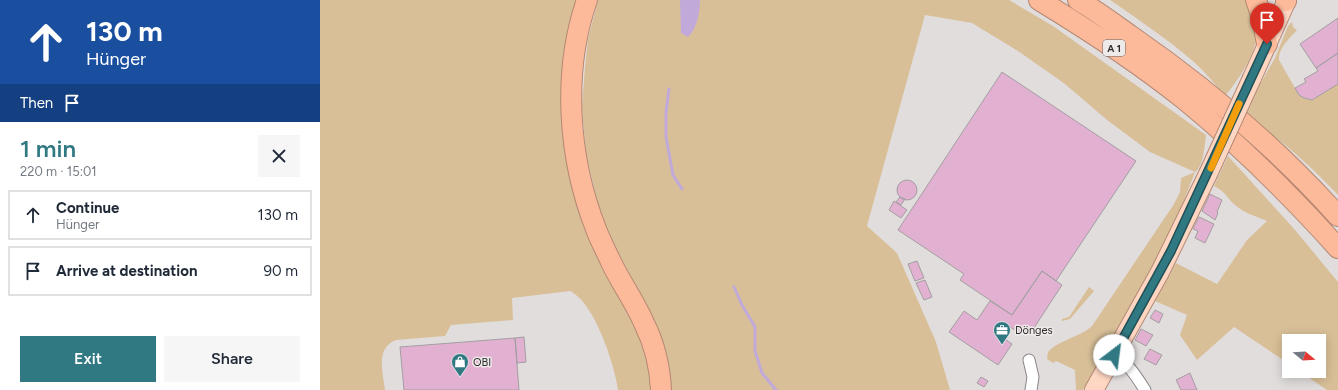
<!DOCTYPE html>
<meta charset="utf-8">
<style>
:root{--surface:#fff;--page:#f6f6f7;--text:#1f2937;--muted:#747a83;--line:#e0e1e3;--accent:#317982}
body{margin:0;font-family:Figtree,sans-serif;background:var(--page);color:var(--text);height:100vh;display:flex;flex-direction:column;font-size:15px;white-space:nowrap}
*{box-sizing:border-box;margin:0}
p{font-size:13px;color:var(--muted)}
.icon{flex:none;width:22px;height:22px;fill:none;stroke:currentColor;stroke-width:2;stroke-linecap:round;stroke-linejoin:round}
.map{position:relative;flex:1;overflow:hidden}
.sheet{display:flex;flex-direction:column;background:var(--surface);width:320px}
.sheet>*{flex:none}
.guide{background:#1a4fa0;color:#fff;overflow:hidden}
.needle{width:26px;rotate:108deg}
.fabs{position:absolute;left:962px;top:334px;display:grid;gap:8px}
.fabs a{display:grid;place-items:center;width:44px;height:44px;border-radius:0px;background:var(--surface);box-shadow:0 2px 10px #0003;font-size:20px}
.pin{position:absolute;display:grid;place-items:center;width:34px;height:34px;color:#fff;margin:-41px -17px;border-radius:50% 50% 50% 0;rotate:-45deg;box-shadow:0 0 4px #0007}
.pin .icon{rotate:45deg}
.me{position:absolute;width:44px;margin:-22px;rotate:30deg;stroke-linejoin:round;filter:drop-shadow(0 0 3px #0008)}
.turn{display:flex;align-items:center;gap:14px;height:84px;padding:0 20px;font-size:18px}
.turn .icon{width:52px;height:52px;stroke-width:2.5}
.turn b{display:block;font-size:28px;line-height:34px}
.then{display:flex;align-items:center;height:38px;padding:0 20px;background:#0003;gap:8px;font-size:15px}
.round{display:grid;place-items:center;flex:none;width:42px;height:42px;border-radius:0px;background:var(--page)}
.headline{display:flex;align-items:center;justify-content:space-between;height:68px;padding:0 20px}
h1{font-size:24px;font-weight:600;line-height:30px;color:var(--accent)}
.primary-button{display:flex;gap:8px;margin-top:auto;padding:8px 20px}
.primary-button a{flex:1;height:46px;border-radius:0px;background:var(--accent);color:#fff;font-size:16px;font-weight:600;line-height:46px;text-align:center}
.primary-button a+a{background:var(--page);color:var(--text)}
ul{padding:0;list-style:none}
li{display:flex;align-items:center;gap:12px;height:50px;margin:0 8px 6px;padding:0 12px;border:2px solid var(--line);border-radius:0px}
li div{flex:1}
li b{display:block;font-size:15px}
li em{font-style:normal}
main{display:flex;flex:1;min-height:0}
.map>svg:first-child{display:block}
.green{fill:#d8bf98}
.water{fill:#c1aada}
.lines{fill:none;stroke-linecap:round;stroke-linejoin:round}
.stream{stroke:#c1aada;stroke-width:3}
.building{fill:#e2b0d1;stroke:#a29fa1}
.street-casing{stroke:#8b8687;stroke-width:13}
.primary-casing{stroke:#b48873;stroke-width:20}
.highway-casing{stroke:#b48873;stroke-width:22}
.street{stroke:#fff;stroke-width:11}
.primary{stroke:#fed6c2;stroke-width:18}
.highway{stroke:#fdba9a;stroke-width:20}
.primary-bridge-casing{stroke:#b48873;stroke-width:20;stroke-linecap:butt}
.primary-bridge{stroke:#fed6c2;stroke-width:18}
.route-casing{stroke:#204f54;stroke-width:10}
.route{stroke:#317982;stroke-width:7}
.slow{stroke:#f59e0b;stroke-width:7}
.labels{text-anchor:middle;stroke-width:3;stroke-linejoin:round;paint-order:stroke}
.shield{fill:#efeaea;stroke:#676464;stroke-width:1}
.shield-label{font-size:10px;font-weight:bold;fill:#2d2b2b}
.poi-label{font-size:11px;fill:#2d2b2b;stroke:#efeaea;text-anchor:start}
</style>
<main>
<section class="sheet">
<div class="guide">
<div class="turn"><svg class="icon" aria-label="ahead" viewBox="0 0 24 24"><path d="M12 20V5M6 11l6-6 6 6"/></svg><div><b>130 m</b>Hünger</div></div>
<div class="then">Then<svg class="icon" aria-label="arrive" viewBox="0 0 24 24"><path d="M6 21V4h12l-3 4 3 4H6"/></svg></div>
</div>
<div class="headline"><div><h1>1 min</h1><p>220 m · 15:01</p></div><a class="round"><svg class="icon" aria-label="close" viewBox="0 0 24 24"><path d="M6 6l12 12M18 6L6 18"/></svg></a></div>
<ul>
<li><svg class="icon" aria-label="ahead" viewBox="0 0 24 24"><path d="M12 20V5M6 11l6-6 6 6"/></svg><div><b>Continue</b><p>Hünger</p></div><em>130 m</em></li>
<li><svg class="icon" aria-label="arrive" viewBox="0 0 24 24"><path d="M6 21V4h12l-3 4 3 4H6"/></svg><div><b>Arrive at destination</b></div><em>90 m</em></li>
</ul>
<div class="primary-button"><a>Exit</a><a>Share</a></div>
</section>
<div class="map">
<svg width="1018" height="390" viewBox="0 0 1018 390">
<rect width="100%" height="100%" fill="#e2dddd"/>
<path class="green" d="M0 0H257L248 30 243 108 327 354 333 390H298C295 365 274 302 250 291L192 298 193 320 131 325 125 336 76 340C55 348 63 373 65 390H0Z
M278 0H689L733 26 886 135C885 144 883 168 875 172L863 203 839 253 815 299 763 390H756L755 370 736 361 733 363 727 359 728 352C740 339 759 338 772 326L854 204 860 192 861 178 875 172 830 152 787 120 745 84 698 51 652 23 605 15 547 226 577 253 616 342 630 390H350L295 255 279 208 266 154 262 107 265 67 268 39Z
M790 0H930C932 9 936 19 937 28 938 52 920 77 906 95H904C895 84 886 73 875 63 849 40 819 20 790 0Z
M972 22 973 27 977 30C970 38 958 48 959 60L979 95 984 98 992 100 1018 84V195C990 165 959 138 926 115L939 86 955 58 968 26Z
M908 156 976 231 1018 282V390H1007L979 371H999V341H969V364L914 327 877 360 860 335 867 315 835 301 856 263 897 284 927 240 947 221C936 216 925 214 915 205 906 197 906 192 894 186Z
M769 287 774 291 750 319 742 321V319L749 317Z"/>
<path class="water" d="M360 0H380C380 11 377 29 368 37L361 33Z"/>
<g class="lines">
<path class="stream" d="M349 89 346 112V137L353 175 362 189
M414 287 422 305 435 327V351L442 373 456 390"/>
</g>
<path class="building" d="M1018 18V53L996 68 980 44Z
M1018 53V84L992 100 984 98 979 95 975 88 986 82 984 79 998 71 996 68Z
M682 72 816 161 736 281 722 271 692 315 640 280 644 274 578 230Z
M577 190a10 10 0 1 1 20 0a10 10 0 1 1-20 0Z
M890 194 902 200 897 212 898 213 895 220 882 211Z
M580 197 585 199 581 205 576 202Z
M574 201 587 210 581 218 569 210Z
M879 217 894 224 885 243 875 238 878 231 873 229Z
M597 261 604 278 595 281 588 264Z
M722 271 742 285 710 334 702 329 699 333 686 324 684 327 687 329 683 334 681 332 679 335 692 344 678 365 629 332 644 311 657 320 670 301 692 315Z
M605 280 612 297 604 300 596 283Z
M835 310 843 314 839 323 830 318Z
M821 329 833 335 826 346 815 340Z
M204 337 206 362 197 363 195 338Z
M195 338 199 390H84L80 347Z
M830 349 842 355 836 365 824 359Z
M870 373 877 390H861L856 380Z
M661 377 668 381 664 387 657 383Z"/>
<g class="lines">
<defs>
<path id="street" d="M794 355C809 364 816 376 825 390
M709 360 713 377 711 390"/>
<path id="primary" d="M932 78 967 0
M774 390 840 272 888 174"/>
<path id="highway" d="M267 0C242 72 248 158 276 229 280 240 286 251 291 262 301 283 315 302 324 323 334 343 340 367 341 390
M719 0C770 31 819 63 865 100 920 145 970 195 1018 248
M758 0C777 11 794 24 811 36 886 88 957 148 1018 216
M936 0 942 17 947 44
M966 0V1"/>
</defs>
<use href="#street" class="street-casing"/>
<use href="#primary" class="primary-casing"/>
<use href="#highway" class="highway-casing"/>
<use href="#street" class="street"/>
<use href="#primary" class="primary"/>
<use href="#highway" class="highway"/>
<defs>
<path id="primary-bridge" d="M888 174 932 78"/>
</defs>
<use href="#primary-bridge" class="primary-bridge-casing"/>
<use href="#primary-bridge" class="primary-bridge"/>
</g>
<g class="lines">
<defs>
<path id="route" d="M794 355 851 251 947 44"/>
</defs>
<use href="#route" class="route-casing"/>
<use href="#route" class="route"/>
<path class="slow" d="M891 168 919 104"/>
</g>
<defs>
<symbol id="office-pin" viewBox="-11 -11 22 30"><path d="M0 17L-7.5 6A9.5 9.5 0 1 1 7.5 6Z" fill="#317982" stroke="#efeaea"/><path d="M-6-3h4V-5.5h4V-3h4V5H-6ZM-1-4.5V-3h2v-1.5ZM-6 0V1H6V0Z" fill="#fff"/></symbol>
<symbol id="shop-pin" viewBox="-11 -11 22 30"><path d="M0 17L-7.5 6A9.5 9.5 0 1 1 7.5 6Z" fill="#317982" stroke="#efeaea"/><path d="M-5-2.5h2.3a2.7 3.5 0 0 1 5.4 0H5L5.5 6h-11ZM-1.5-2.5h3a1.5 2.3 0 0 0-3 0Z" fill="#fff"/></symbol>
</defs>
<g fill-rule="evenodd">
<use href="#office-pin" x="672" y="320" width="20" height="27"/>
<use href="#shop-pin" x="130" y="352" width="20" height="27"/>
</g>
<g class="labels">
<rect class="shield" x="783" y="40" width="22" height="16" rx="3"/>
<g class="shield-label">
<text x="794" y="52">A 1</text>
</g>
<g class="poi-label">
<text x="695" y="334">Dönges</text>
<text x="153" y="366">OBI</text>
</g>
</g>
</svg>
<div class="fabs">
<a><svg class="needle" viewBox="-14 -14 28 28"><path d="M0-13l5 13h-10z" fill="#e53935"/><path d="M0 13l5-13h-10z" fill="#747a83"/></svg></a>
</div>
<div class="pin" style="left:947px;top:44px;background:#d93025"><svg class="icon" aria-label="arrive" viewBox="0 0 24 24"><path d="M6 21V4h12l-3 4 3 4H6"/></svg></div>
<svg class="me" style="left:794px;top:355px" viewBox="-20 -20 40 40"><circle r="19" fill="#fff"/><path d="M0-13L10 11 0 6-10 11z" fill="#317982"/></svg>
</div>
</main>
